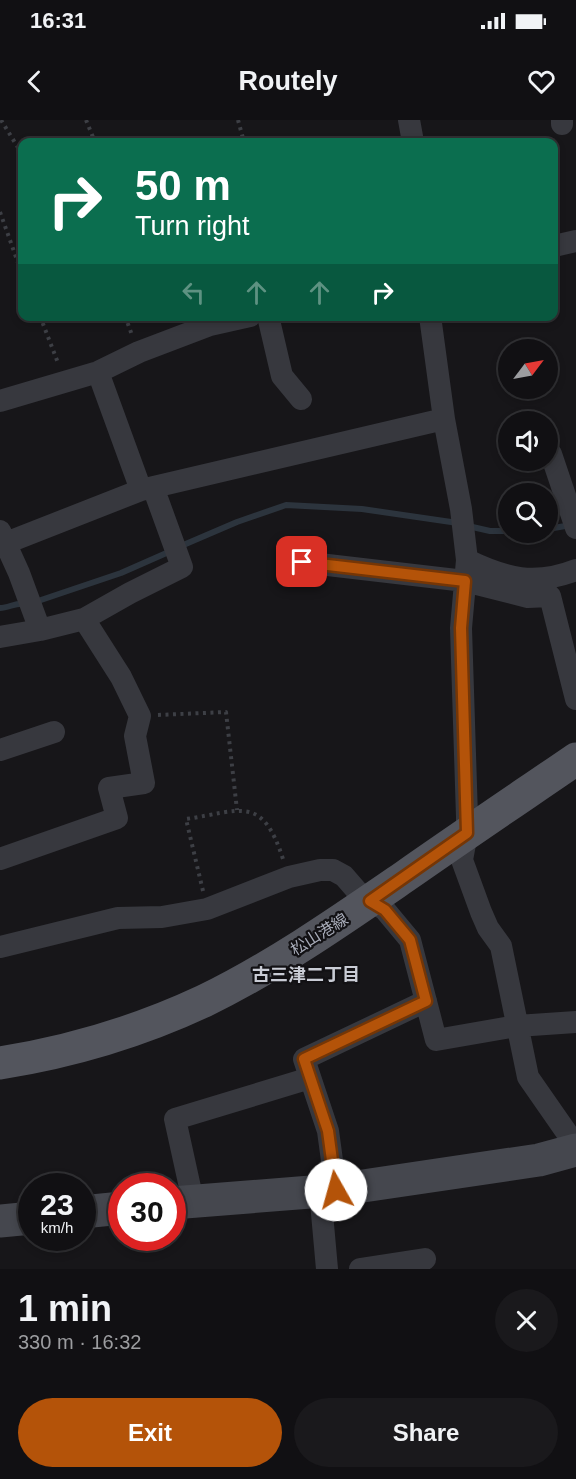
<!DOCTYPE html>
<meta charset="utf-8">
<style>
:root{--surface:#111013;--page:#1a191c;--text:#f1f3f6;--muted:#9c9da0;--line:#303033;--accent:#b45309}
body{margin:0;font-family:Arial,"Noto Sans JP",sans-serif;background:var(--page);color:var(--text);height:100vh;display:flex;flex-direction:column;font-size:22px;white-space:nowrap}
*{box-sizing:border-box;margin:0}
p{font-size:20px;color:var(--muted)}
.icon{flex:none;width:33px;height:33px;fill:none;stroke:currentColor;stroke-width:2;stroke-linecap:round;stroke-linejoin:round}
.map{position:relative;height:1149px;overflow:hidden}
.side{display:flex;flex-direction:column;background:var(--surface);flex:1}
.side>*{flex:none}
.hud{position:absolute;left:18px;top:18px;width:540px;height:183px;border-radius:12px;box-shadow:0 3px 9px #0003,0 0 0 2px var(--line);background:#0b6e4f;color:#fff;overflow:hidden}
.needle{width:39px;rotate:58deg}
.buttons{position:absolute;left:498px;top:219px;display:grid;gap:12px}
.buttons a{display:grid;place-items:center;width:60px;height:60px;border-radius:50%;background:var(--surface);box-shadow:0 3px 9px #0003,0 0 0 2px var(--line);font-size:30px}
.speed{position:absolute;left:18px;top:1053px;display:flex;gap:12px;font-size:30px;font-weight:700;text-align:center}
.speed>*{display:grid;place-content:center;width:78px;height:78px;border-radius:50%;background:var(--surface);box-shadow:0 3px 9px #0003,0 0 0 2px var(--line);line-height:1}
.speed small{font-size:15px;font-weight:400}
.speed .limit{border:9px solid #d22;background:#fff;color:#111}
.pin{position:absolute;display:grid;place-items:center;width:51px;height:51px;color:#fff;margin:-26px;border-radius:12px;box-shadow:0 3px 9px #0006}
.me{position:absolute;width:66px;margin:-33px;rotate:353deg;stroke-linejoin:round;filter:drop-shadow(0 0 4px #0008)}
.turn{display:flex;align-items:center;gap:21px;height:126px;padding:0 18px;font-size:27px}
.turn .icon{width:78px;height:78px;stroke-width:2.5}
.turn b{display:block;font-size:42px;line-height:51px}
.lanes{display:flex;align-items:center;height:57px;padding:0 18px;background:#0003;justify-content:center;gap:30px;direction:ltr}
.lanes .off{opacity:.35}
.round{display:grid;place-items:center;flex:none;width:63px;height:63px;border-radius:32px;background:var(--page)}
.head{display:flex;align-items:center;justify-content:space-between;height:102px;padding:0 18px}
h1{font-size:36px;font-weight:700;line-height:45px}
.action{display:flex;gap:12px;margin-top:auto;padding:12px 18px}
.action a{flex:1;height:69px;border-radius:36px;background:var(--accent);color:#fff;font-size:24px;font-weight:700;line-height:69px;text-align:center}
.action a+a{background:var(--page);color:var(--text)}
.status{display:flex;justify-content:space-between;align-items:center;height:42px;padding:0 30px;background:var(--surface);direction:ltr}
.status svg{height:16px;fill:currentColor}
header{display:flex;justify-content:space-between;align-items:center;height:78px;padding:0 18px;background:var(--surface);font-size:27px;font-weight:700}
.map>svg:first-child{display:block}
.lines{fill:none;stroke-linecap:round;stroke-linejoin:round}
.stream{stroke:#2c343d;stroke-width:6}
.path{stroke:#3d3f45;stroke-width:4;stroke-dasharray:3 4.5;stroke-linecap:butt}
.street{stroke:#37383e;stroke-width:22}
.secondary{stroke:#45474e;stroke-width:33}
.primary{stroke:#53555d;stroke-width:33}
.route-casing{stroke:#753606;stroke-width:15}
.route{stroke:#b45309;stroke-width:10}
.labels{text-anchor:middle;stroke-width:4.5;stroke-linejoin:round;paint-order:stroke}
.street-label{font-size:16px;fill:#a8acb9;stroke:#121114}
.neighbourhood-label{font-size:18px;font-weight:bold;fill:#c9ccd5;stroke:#121114}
</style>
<div class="status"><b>16:31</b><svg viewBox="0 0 49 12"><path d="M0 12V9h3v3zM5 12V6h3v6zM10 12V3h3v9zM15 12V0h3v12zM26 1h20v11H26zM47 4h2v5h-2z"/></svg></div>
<header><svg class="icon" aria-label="back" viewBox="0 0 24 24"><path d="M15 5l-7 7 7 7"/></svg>Routely<svg class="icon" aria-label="heart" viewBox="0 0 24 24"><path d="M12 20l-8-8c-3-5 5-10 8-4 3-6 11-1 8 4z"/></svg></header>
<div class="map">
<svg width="576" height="1149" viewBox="0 0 576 1149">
<rect width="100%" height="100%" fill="#171619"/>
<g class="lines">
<path class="stream" d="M468 406 490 411H508
M548 409 571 405
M181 426 237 402 286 385 362 389 458 403
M35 482 121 453 171 431
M0 488C9 488 16 482 25 484"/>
<path class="path" d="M1 0 22 34
M86 0 95 22
M238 0 244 22
M0 92 22 154
M40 196 58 243
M125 196 132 215
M158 595 226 592 237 690
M203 771 186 699C241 691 262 674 283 739"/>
<path class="street" d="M409 0 413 22
M562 4V0
M554 126 576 121
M268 196 282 256 301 279
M430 196 444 299 461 389 467 440 461 508 467 697V713L462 740 481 792 488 808 501 826 528 957 576 1026
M98 252 141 370
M0 281 98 252 139 232 210 205 250 196
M551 334 576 408
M0 411 19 453 40 510
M6 423 141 370 444 299
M467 440C506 459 535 466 576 450
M302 442 465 461 528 477 550 476 576 579
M0 517 40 510 84 499 130 473 182 447 153 367
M0 630 54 612
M0 739 117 698 109 668 144 663 135 616 140 596 121 557 84 499
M0 827 118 798 162 797 207 789 289 757 320 750H333L344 756 357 771 385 790 410 820 436 920 517 906 576 902
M336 1070 328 1011 304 939 426 881
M320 1071 327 1149
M193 1081 175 999 310 958
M360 1149 425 1139"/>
<path class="secondary" d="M172 1083 336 1070 539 1040 576 1030
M82 1092 122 1088
M0 1101 32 1098"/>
<path class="primary" d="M0 943C69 932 140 911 204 881 274 847 340 801 404 757 461 717 519 678 576 639"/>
</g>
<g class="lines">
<defs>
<path id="route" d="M302 442 465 461 461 508 467 713 370 781 385 790 410 820 426 881 304 939 328 1011 336 1070"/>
</defs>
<use href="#route" class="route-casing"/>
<use href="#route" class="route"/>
</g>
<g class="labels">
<g class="street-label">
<text transform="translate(319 814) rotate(-32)" y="6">松山港線</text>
</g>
<g class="neighbourhood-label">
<text x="306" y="861">古三津二丁目</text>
</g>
</g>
</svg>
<div class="buttons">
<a><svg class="needle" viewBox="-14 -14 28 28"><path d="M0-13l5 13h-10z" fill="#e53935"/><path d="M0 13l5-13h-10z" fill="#9c9da0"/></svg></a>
<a><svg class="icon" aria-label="sound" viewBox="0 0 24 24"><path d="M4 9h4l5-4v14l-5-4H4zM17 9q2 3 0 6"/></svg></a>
<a><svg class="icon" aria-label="search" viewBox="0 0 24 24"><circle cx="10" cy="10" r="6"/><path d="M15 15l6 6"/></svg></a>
</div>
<div class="speed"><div>23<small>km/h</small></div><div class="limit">30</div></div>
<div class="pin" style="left:302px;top:442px;background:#d93025"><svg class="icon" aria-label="arrive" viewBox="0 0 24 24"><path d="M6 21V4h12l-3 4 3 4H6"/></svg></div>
<svg class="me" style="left:336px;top:1070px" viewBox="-20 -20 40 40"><circle r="19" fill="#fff"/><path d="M0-13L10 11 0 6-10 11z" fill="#b45309"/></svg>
<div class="hud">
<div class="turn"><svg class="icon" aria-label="right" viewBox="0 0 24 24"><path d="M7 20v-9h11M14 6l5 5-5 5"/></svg><div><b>50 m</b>Turn right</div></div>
<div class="lanes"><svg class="icon off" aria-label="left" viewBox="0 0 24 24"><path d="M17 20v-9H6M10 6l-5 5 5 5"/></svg><svg class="icon off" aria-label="ahead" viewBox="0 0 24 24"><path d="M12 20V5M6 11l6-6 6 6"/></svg><svg class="icon off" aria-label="ahead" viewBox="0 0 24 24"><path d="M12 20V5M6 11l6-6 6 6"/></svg><svg class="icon" aria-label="right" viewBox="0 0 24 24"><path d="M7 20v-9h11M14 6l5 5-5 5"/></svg></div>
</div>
</div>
<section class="side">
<div class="head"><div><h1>1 min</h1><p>330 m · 16:32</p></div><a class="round"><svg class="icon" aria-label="close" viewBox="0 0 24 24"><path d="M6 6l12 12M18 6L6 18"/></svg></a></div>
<div class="action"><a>Exit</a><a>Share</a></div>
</section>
